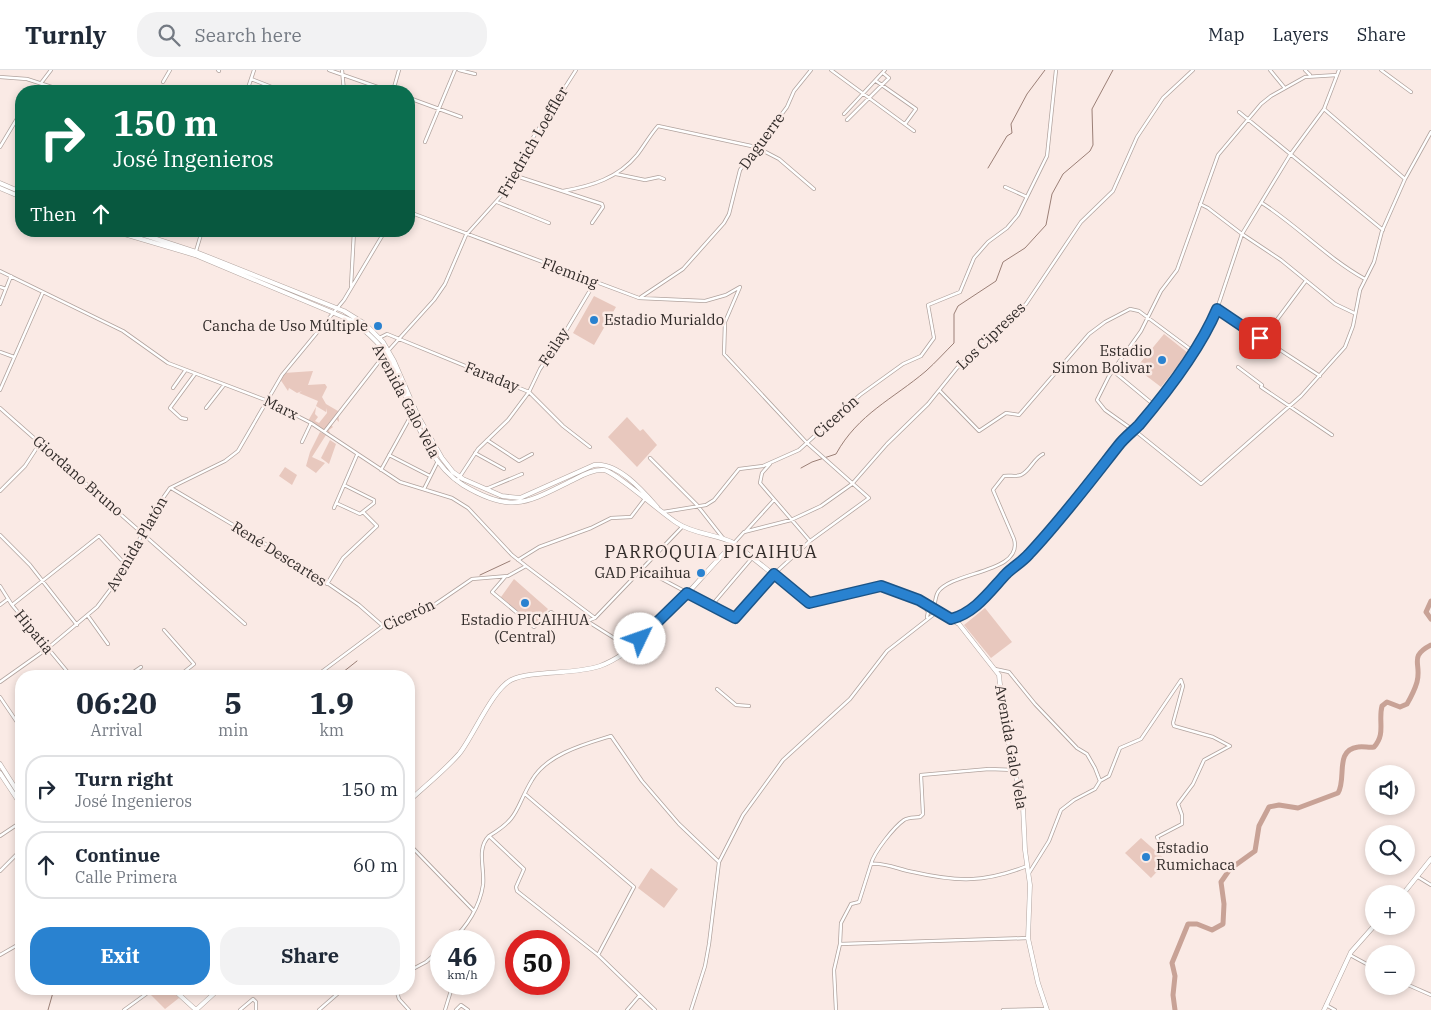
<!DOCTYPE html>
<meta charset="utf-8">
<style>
:root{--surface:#fff;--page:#f2f2f3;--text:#1f2937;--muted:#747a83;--line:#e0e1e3;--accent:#2982d0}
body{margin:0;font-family:"IBM Plex Serif",serif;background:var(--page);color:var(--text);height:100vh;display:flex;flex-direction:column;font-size:19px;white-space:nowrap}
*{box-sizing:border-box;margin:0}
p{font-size:16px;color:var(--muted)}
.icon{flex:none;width:28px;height:28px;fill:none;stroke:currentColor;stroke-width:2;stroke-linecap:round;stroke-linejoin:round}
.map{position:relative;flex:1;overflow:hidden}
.panel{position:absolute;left:15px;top:600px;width:400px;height:325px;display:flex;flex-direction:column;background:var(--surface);border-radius:20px;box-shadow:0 2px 8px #0003}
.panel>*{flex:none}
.hud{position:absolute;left:15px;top:15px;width:400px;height:152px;border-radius:20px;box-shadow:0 2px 8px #0003;background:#0b6e4f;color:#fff;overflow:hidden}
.fabs{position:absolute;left:1365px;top:695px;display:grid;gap:10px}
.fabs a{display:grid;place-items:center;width:50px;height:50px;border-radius:50%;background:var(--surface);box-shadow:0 2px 8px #0003;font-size:25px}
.speed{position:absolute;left:430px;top:860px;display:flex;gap:10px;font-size:25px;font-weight:700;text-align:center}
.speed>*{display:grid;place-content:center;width:65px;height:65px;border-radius:50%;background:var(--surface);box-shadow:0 2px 8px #0003;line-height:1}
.speed small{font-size:12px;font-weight:400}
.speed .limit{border:8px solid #d22;background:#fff;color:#111}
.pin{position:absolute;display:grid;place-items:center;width:42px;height:42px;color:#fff;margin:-21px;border-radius:10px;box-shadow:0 2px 8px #0006}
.me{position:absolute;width:55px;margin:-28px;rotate:48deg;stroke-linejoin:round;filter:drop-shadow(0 0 4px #0008)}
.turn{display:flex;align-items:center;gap:18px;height:105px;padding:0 15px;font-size:22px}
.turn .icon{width:65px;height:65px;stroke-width:2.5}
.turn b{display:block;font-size:35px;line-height:42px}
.then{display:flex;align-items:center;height:48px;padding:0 15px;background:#0003;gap:10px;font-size:19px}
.eta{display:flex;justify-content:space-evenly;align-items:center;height:85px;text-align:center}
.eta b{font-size:30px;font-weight:800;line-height:35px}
.button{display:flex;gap:10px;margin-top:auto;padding:10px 15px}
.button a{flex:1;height:58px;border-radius:20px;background:var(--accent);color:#fff;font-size:20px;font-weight:800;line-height:58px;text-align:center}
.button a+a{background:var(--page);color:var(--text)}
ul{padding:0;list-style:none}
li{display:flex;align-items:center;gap:15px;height:68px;margin:0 10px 8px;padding:0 5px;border:2px solid var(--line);border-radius:20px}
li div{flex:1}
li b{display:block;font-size:19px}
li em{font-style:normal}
header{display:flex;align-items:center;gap:30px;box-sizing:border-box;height:70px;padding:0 25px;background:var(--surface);border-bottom:1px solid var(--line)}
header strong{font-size:24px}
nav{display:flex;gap:28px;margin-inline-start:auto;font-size:18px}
.search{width:350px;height:45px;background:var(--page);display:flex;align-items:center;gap:12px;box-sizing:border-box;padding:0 18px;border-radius:20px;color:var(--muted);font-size:19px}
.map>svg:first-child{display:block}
.green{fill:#e8c8be}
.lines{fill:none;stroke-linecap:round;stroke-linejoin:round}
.stream{stroke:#9b7f76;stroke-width:1}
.river{stroke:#c8a296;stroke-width:5}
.minor-casing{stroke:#b1a39e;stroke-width:4}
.secondary-casing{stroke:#b1a39e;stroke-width:5}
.minor{stroke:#fff;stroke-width:2.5}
.secondary{stroke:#fff;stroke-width:4}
.route-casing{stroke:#1b5487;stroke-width:12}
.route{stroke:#2982d0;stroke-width:9}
.poi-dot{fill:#2982d0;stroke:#faeae5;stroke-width:2}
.labels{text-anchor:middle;stroke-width:5;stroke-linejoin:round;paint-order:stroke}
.street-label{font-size:15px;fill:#322c2a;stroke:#faeae5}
.poi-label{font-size:15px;fill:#322c2a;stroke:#faeae5;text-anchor:end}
.quarter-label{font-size:18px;letter-spacing:1px;fill:#322c2a;stroke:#faeae5}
</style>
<header>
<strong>Turnly</strong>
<div class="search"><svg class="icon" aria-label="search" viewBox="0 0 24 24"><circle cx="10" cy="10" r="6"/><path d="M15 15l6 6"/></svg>Search here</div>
<nav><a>Map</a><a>Layers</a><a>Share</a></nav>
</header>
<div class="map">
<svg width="1431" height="940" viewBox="0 0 1431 940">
<rect width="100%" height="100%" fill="#faeae5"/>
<path class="green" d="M594 226 616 237 594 275 573 263Z
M1164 264 1188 283 1161 317 1136 298Z
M313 301 308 315 325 314 327 317 322 327 326 334 338 341 339 352 335 348 330 354 333 357 329 360 330 364 308 351 316 337 315 344 318 347 315 351 319 353 327 343 326 338V342L316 336 318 331 299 323 302 321 297 323 289 318 288 321 280 309 284 303Z
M627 347 640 361 643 359 657 375 637 397 608 367Z
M320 362 326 365 312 387 325 393 316 403 306 396 310 382Z
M330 370 336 374 329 394 321 388Z
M285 397 297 405 292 415 279 406Z
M514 509 548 539 534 555 501 527Z
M985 538 1012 572 991 588 964 555Z
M1141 768 1167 791 1151 808 1125 783Z
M651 798 678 819 664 838 638 818Z
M145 919H169L179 928 165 939Z"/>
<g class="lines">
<path class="stream" d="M988 98 1007 66 1012 63 1011 54 1027 24 1045 0
M801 398 812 392 836 384C858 344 893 329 926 301 936 292 945 282 954 273V244L958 236 996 211 1003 192 1025 178 1046 155 1052 124 1063 104 1090 81 1093 75 1092 39 1113 0
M480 505 510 491
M338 606 357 591
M48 940 54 919"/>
<path class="river" d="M1431 531 1426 542 1431 549
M1175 940 1173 925 1175 906 1172 893 1188 854H1197L1212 860 1223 854 1224 834 1221 812 1230 799 1255 781 1259 756 1269 737 1279 735 1298 738 1338 723C1347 709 1334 680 1358 677 1364 676 1369 678 1374 677 1386 664 1378 651 1382 636L1387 632 1400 637 1407 634C1411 627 1415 619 1417 612 1422 593 1408 587 1431 575"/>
<defs>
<path id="minor" d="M218 0 219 1
M329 0 389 21
M342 0 344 21
M459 0 475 4
M831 0 914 61
M1270 0 1284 17
M1305 0 1310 5
M1381 0 1411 22
M0 7 27 9 64 21
M251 9 282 21
M876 11 916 39 905 54
M163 12 170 0
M35 21 51 0
M157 21V20
M247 21 254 0
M393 21 399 0
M409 28 461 47
M1324 39 1405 109
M1239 42 1383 160
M844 44 885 0
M847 50 889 8 883 3
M425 72 455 0
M0 77 21 42
M616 104 645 110 659 107 664 109
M513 105 602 134 603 137 592 153
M1005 117 1027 127
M563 121C592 116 618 108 637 85 644 76 650 65 658 56L756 77 779 89 814 119
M497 132 549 153
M1262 133C1298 156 1327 188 1365 209
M1200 134 1208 138 1242 164 1281 190 1335 234 1354 243
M409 142 639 228 705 231 726 225 740 217 725 252 724 284 807 373 869 428 810 471 774 504 735 548 643 499
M196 181 202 161
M0 201 123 261 168 293 268 331 311 353 400 412 452 428 468 438 512 485 526 496 508 506 472 509 431 537 383 556 316 606
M351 216 354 161
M0 217 6 219
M641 227 683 199 724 153 729 144 740 100 787 37 794 21 811 0
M0 234 11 206
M1217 239 1320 306
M379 268 387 264 529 322 563 356 590 377
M1271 276 1278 258 1273 255 1305 212
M388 281 434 230 445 214 466 165 502 125 529 74 576 0
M0 282 14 287
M1238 297 1262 315 1261 317 1332 365
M1113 301 1154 335
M173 318 185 301
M0 320 43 222
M940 321 979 361 1006 343 1019 345 1089 264 1105 252 1130 239 1139 241 1194 282
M0 338 245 554
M206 338 224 315
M186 349 181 348 170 338 195 304
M1133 360 1105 340 1097 330 1109 306 1141 261 1161 221 1177 200 1218 85 1261 34 1271 26 1305 7 1337 5
M1134 360 1201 414 1301 326 1345 277 1353 256 1360 220 1374 192 1382 161 1405 109 1431 62
M325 361 385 284
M487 370 519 391 532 384
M302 372 311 353
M475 383 504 399
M389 385 430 406
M650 388 697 435 723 468
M770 394 762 403 760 413 810 471
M381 400 413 342
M457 411 478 379 508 350 529 322 540 299 561 269 595 212
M171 418 304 497 359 535 383 556
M424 419 438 391
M486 419 522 404
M0 421 25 396 40 373
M336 433 360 444 374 433V430L344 415
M334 438 357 385
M663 442 706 435 714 430 739 399 763 396 799 380 860 325 903 294 921 286 934 268 928 235 960 222 974 188 988 172 1007 158 1018 145 1047 86 1056 0
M745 462 774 430
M0 465 30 495 77 555
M734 473 744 462 791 450 821 436 852 414 887 374 928 334 957 298 1026 234 1081 152 1113 121 1137 67 1163 28 1193 0
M518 490 539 477 591 458 611 448 631 447 644 430
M526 496 595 548
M505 507 492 522 534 557 551 542 567 553 587 551 595 548 683 456
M327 514 343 488 377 456 363 442
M0 516 12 535 71 606
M0 535 8 529
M12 535 99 466 126 495
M712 535 752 488
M924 535 928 542 927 547
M88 546 108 574
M951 549 966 543 978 534 1010 500 1028 486 1067 441 1120 374 1139 355 1194 282 1210 257 1217 239 1242 164 1290 85 1324 39 1339 0
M587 551 630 578
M164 560 194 594 179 606
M995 599 1009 602 1035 634 1077 678 1087 684 1095 698 1100 711
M128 606 141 597
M0 612 48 578 97 537 119 508 156 438 170 418 225 391 238 381 282 305 344 230 385 161
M717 619 736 635 749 636
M0 627 21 658
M525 724 634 817 598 885
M0 766 21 752
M489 766C520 748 515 738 532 710 547 684 585 674 611 666L642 711 679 754 719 792
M409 774 474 841
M871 794C874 782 894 757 904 750 909 747 915 748 920 747L923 744 921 705 989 699 1015 700
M0 801 21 780
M1029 803 1049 771 1061 740 1074 730 1095 719 1100 711 1109 706 1120 678 1141 669 1181 610 1183 616 1173 653 1174 656 1213 667 1230 676 1204 690 1193 714 1178 734 1182 745V754L1157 767 1164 783
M1418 807 1431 815
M451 871C467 857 480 836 483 815 485 798 476 779 489 766L524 799 516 817 517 821 598 885 655 940
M840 874 1028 868
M0 885 21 873
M1350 885 1374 898
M409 901 426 892 441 879
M1406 914 1431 925
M396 919 399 929 409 940
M1326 935 1335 940
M124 940 153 919
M240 940 253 929 256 932V940
M319 940 343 919
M445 940 453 914
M456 940 461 935 468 940
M627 940 639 926
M691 940 705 896 709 874 719 792 743 745 783 690 850 629 887 581 933 545C935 538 934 529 938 522 952 501 1024 503 1014 469L993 420 1004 406C1010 405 1015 407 1021 405 1031 400 1033 389 1043 384
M836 940 834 900 840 874 841 853 851 834 859 832 871 794C884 792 900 800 913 802 957 812 984 813 1027 796
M1003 940 1047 939"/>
<path id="secondary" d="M0 113 21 122
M0 118 21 127
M114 161 195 185 353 251C363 259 373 267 381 277 410 318 417 387 463 415 513 445 528 432 575 409 584 404 594 399 604 400 616 402 661 443 677 453 693 464 716 464 734 473L809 533 881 516 919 530 959 554 999 605 1004 654 1023 737 1025 780 1030 815 1028 868 1038 913 1047 940
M132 161 196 182 344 241 365 254 383 272 394 291 418 346 442 388 453 402 463 409 502 426 520 428 594 395C617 391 643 421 657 437
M0 694 21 727
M0 703 21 735
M409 731C425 716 444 701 459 684 473 667 492 620 511 610 531 600 574 605 600 596 647 579 697 509 734 473
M1403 824 1431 789
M173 919 196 940
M196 940 219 919
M1324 940 1351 882 1374 856"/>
</defs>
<use href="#minor" class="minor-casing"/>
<use href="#secondary" class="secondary-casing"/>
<use href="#minor" class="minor"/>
<use href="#secondary" class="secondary"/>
</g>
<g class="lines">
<defs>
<path id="route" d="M640 569 687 523 735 548 774 504 809 533 881 516 919 530 951 549C975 543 990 521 1006 504 1013 497 1022 492 1029 484 1061 450 1089 413 1118 376 1124 368 1132 362 1139 355 1167 322 1200 279 1217 239L1260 268"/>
</defs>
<use href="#route" class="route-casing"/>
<use href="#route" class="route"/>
</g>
<g class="poi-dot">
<circle cx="594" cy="250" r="5"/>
<circle cx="378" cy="256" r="5"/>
<circle cx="1162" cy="290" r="5"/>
<circle cx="701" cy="503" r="5"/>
<circle cx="525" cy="533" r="5"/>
<circle cx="1146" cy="787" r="5"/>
</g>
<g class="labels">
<g class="street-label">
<text transform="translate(762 71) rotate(-54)" y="5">Daguerre</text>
<text transform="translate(533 72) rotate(-60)" y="5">Friedrich Loeffler</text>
<text transform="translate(570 203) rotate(21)" y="5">Fleming</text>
<text transform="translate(991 266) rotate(-44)" y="5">Los Cipreses</text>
<text transform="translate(554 277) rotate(-57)" y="5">Feilay</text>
<text transform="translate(492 307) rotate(22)" y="5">Faraday</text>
<text transform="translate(406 331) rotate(62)" y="5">Avenida Galo Vela</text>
<text transform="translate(281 338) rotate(26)" y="5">Marx</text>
<text transform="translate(836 347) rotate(-42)" y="5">Cicerón</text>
<text transform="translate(78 406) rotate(41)" y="5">Giordano Bruno</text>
<text transform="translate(137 474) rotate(-60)" y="5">Avenida Platón</text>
<text transform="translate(279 484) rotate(32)" y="5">René Descartes</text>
<text transform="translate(409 545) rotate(-25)" y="5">Cicerón</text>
<text transform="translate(34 562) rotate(51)" y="5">Hipatia</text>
<text transform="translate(1011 677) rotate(80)" y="5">Avenida Galo Vela</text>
</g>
<g class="poi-label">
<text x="604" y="255" text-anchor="start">Estadio Murialdo</text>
<text x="368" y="261">Cancha de Uso Múltiple</text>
<text x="1152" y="286">Estadio<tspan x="1152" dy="17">Simon Bolivar</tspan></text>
<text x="691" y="508">GAD Picaihua</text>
<text x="525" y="555" text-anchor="middle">Estadio PICAIHUA<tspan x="525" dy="17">(Central)</tspan></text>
<text x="1156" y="783" text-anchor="start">Estadio<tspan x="1156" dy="17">Rumichaca</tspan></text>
</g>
<g class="quarter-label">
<text x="711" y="488">PARROQUIA PICAIHUA</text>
</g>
</g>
</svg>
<div class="fabs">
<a><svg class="icon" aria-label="sound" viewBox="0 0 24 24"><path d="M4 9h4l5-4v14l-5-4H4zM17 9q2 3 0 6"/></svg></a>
<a><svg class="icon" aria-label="search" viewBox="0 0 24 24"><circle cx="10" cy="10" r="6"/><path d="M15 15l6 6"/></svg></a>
<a>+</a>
<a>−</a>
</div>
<div class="speed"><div>46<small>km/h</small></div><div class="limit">50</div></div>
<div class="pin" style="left:1260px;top:268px;background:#d93025"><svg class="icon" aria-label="arrive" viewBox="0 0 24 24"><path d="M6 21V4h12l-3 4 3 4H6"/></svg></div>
<svg class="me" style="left:640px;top:569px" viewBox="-20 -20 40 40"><circle r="19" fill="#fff"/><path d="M0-13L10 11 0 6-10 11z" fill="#2982d0"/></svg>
<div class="hud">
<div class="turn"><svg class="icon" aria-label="right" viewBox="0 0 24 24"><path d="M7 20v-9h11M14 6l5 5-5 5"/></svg><div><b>150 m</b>José Ingenieros</div></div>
<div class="then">Then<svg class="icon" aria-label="ahead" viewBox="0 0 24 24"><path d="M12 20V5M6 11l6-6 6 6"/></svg></div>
</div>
<section class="panel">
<div class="eta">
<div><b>06:20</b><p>Arrival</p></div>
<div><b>5</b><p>min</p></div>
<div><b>1.9</b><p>km</p></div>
</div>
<ul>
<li><svg class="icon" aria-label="right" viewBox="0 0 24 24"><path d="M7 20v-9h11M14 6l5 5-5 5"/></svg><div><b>Turn right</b><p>José Ingenieros</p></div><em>150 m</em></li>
<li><svg class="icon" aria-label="ahead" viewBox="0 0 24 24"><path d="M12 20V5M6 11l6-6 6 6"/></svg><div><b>Continue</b><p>Calle Primera</p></div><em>60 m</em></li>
</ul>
<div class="button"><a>Exit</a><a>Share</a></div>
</section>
</div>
